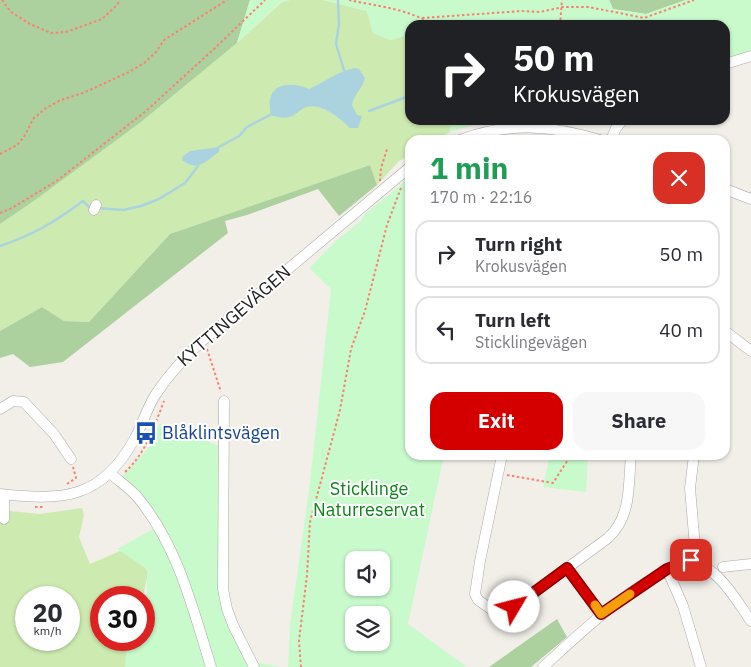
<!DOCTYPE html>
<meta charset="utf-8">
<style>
:root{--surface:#fff;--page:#f7f7f7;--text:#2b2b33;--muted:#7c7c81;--line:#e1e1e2;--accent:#d40000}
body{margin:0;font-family:"IBM Plex Sans",sans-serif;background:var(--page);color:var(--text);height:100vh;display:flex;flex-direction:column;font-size:19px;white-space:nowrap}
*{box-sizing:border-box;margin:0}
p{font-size:16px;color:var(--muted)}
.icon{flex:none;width:28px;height:28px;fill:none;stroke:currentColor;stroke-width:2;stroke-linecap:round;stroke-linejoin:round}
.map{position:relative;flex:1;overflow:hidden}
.panel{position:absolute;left:405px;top:135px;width:325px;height:325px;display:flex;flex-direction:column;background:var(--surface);border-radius:15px;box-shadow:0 1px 4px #0004}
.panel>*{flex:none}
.hud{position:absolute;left:405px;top:20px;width:325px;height:105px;border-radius:15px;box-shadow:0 1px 4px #0004;background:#202124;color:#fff;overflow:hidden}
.tools{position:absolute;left:345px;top:551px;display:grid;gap:10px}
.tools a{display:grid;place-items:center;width:45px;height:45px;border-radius:10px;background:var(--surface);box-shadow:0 1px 4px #0004;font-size:25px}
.speed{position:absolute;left:15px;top:586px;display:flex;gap:10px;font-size:25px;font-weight:700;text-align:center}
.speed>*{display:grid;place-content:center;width:65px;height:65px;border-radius:50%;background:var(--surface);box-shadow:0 1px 4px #0004;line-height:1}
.speed small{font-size:12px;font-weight:400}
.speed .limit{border:8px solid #d22;background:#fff;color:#111}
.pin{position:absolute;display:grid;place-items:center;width:42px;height:42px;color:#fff;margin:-21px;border-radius:10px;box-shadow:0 2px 8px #0006}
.me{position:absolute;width:55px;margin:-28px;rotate:53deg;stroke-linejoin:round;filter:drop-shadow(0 0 4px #0008)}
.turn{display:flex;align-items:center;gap:18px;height:105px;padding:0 25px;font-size:22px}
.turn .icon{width:65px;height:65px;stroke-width:2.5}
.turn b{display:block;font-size:35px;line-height:42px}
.round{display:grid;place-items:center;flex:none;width:52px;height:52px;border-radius:15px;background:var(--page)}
.overview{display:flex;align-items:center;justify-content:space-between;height:85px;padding:0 25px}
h1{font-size:30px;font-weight:700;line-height:38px;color:#1e9e55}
.action{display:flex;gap:10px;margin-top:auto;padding:10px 25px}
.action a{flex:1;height:58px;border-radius:15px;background:var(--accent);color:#fff;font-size:20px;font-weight:700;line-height:58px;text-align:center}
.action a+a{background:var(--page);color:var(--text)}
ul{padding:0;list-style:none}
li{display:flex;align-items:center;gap:15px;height:68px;margin:0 10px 8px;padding:0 15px;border:2px solid var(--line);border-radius:15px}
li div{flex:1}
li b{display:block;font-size:19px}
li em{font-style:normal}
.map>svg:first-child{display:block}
.grass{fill:#cdebb0;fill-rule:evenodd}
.forest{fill:#add19e}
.park{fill:#c8facc;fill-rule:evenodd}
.water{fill:#aad3df}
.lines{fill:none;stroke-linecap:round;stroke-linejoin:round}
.stream{stroke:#aad3df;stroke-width:2.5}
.minor-casing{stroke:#a9a9a9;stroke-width:11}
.path{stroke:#fa8072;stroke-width:2;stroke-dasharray:2.5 2.5;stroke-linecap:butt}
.minor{stroke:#fff;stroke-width:10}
.route-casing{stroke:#8a0000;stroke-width:12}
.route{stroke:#d40000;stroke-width:9}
.slow{stroke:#f59e0b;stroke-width:9}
.labels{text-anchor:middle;stroke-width:4;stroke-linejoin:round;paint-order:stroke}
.street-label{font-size:18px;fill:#222;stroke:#fff}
.transit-label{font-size:18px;fill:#164399;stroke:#fff;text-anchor:start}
.park-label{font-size:18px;fill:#0c8416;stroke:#fff}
</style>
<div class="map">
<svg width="751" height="667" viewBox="0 0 751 667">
<rect width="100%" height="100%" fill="#f2efe9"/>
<path class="grass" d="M290 0H323L367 11 373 33 391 40 410 34V120H452L450 132 435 140H410V155L399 161 377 185 370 165 170 234 89 322 64 321 42 307 0 331V224L141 122 237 43 282 2Z
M82 508 84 515 79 537 90 564 136 544 148 573 143 597 101 598V640H135L130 667H0V510L40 514ZM26 598H69V640H26Z"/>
<path class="forest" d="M0 0H250L237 43 141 122 35 200 0 224Z
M609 0H686L646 14 613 9Z
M370 165 377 185 339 216 318 189 247 215 225 221 228 233 63 362 30 367 13 354 0 358V331L42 307 64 321 89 322 170 234Z
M557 619 567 637 531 667H489Z"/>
<path class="park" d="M250 0H290L281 2 237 43Z
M323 0H609L613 9 646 14 686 0H751V52L725 59V25H410V34L391 40 373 33 367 11Z
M452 120H490L450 132Z
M410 177V455H444L408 624 467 667H288L290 625 310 483 331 289 309 268 337 240 362 220 363 216ZM354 560H381V588H354ZM354 615H381V642H354Z
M160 424 172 426 219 446V574L246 660 280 667H125L127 644 130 640H144L147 593V569L117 549 155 528 122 477 149 447Z
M550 455H588L586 492 543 487Z"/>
<path class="water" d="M355 68 359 69 365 78C363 88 354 94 352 105L357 115 362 116 358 128H350C339 118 320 101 304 108 300 110 297 113 294 115 286 120 279 117 270 115 271 110 269 105 270 100 273 81 296 83 309 89 325 82 338 71 355 68Z
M219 147V152C205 162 198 172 182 160L183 156 190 151Z"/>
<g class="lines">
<path class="stream" d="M338 1 339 24 336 44 344 70
M369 111 409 96
M219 147 239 136 247 127 270 115
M97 208 123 210 141 206 159 199 185 183 198 166
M0 246C33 235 55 222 83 201L89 207H92"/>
<defs>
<path id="minor" d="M725 64 751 56
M460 140C508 122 551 125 600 140
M611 140 616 128 623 120
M725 189 751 199
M94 210 96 205
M725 331 751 351
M224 401 223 589 227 609 233 625 254 667
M0 409 13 401 24 402 54 434 71 459
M502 455 480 561 475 594 478 600 498 614 504 613 514 607 608 538C632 516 628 486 631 455
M111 474C120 482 131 489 139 499 178 547 193 609 211 667
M0 494C64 501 102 499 135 438 143 424 147 407 156 394 169 374 184 358 201 342L410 167
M4 519V495
M691 560 695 547 690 488 694 455
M723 567 751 564
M567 568 601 614
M667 569 683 606 701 667
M543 667C588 626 633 582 691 560 720 570 734 597 751 621"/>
</defs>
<use href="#minor" class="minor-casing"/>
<path class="path" d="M2 0 11 12 30 24 51 33 66 32 102 19 117 5 120 0
M349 0C376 6 410 9 433 25
M422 18 522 11 540 12 563 7H589L644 18 694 0
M560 25 562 0
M0 154 17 145 24 137 33 119 46 108 61 100 83 93 129 72 144 63 156 52 164 40 227 0
M380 181 381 168 387 149
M0 213 12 208 58 180 146 111 215 48 265 0
M207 349 221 392
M125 472C146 453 154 427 164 401
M507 475 553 483 571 455
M67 484 76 478 73 467
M35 507H45
M301 667 299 641 307 575 310 522 340 410 351 349 365 311 387 225 401 188"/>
<use href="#minor" class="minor"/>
</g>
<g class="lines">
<defs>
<path id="route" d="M514 607 567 568 601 614 667 569 691 560"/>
</defs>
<use href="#route" class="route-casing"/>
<use href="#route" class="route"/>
<path class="slow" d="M595 605 601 614 630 594"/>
</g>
<defs>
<symbol id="bus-bare" viewBox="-9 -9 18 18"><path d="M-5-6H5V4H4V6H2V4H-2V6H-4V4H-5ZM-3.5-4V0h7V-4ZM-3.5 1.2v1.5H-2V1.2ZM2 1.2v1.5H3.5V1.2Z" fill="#1a4fb4" stroke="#fff" stroke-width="2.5" paint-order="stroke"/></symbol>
</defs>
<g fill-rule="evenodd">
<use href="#bus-bare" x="130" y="417" width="32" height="32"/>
</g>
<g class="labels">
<g class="street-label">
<text transform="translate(234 316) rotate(-41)" y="6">KYTTINGEVÄGEN</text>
</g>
<g class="transit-label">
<text x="162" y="439">Blåklintsvägen</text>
</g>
<g class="park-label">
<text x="369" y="495">Sticklinge<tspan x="369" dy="21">Naturreservat</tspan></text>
</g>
</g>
</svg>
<div class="tools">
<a><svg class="icon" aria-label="sound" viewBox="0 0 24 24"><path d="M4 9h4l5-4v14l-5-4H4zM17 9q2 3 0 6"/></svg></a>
<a><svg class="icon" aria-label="layers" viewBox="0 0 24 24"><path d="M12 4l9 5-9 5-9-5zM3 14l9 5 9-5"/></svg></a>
</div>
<div class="speed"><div>20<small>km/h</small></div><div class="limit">30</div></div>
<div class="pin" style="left:691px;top:560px;background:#d93025"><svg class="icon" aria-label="arrive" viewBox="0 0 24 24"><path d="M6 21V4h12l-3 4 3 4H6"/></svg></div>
<svg class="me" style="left:514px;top:607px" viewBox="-20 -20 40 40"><circle r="19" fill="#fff"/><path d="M0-13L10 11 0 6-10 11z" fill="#d40000"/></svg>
<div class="hud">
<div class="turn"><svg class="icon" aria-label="right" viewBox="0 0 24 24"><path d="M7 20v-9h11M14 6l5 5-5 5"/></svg><div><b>50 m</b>Krokusvägen</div></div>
</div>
<section class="panel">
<div class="overview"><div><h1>1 min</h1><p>170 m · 22:16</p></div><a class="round" style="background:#d93025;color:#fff"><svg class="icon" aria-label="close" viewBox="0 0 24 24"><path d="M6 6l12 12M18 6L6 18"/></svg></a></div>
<ul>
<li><svg class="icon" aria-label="right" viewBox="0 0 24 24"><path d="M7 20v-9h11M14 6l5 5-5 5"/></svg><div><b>Turn right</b><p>Krokusvägen</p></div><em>50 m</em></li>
<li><svg class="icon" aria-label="left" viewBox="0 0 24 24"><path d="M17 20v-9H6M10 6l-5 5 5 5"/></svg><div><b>Turn left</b><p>Sticklingevägen</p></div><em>40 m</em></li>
</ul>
<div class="action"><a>Exit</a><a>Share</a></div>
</section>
</div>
